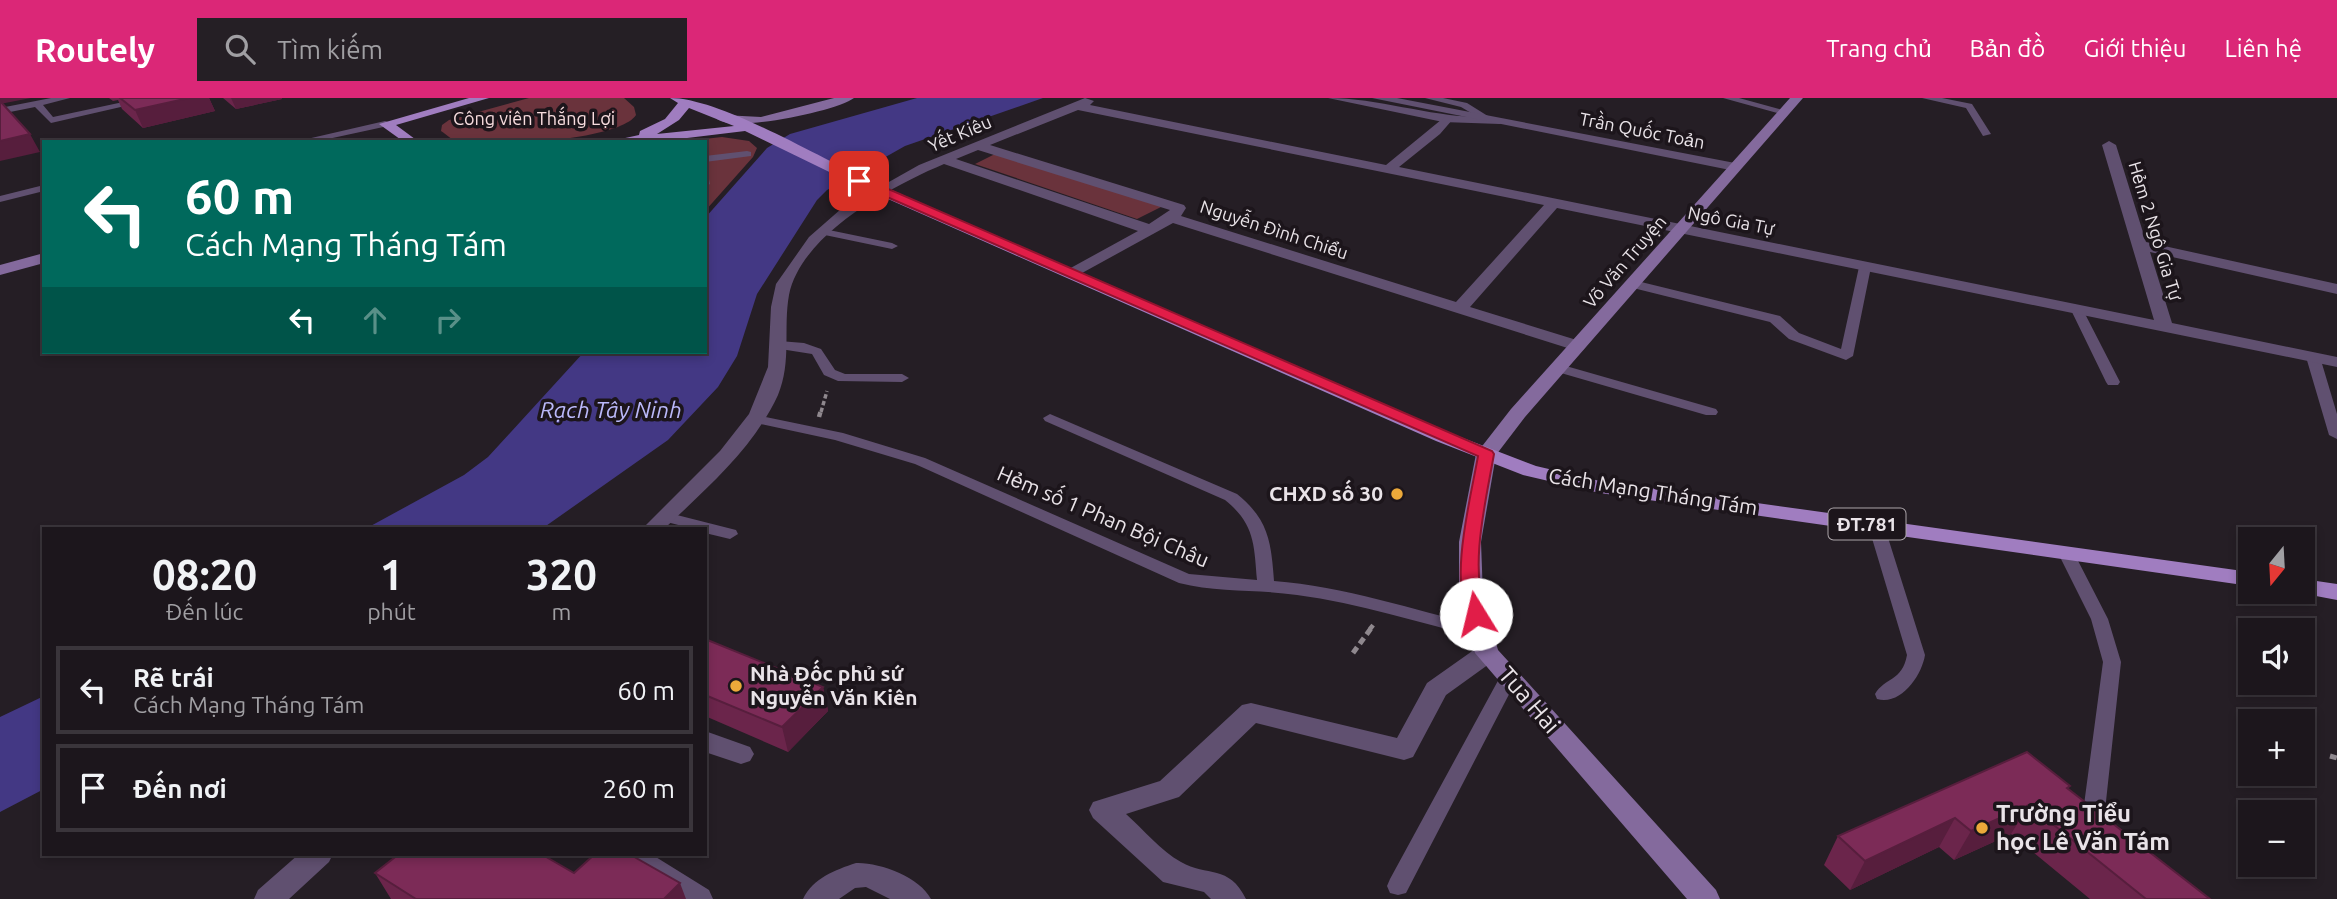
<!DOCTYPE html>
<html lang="vi">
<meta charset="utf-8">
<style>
:root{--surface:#1c161c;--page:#251f25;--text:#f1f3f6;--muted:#a09fa3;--line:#3a353b;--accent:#db2777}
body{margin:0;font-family:Ubuntu,sans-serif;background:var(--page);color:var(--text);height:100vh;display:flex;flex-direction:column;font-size:26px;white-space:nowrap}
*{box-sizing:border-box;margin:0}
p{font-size:23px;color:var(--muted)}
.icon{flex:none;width:38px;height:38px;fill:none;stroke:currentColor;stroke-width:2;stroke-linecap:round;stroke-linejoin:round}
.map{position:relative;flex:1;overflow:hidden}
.drawer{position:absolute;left:42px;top:429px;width:665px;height:329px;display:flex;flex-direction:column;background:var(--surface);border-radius:0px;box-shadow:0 4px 10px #0003,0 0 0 2px var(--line)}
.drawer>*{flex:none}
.banner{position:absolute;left:42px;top:42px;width:665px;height:214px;border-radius:0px;box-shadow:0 4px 10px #0003,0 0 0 2px var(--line);background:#00695c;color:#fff;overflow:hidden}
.needle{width:46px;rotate:198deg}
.fabs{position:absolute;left:2238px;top:429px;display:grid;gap:14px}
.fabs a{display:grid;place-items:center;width:77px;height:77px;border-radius:0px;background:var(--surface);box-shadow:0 4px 10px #0003,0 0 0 2px var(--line);font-size:35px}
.pin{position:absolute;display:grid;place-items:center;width:60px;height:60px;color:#fff;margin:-30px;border-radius:14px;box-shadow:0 4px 10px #0006}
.me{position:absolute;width:77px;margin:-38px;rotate:351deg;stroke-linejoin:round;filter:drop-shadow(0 0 5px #0008)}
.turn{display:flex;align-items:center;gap:24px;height:147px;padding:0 28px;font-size:32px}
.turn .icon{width:91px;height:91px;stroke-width:2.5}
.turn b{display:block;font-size:49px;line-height:60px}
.lanes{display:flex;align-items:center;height:66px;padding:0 28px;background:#0003;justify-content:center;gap:35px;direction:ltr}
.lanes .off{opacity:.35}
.eta{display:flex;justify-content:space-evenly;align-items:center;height:119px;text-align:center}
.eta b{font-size:42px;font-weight:700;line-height:49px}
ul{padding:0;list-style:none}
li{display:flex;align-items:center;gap:21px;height:88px;margin:0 14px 10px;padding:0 14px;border:4px solid var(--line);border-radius:0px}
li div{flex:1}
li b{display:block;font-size:26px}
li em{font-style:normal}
header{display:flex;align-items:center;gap:42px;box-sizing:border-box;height:98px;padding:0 35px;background:var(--accent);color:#fff}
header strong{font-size:33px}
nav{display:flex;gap:38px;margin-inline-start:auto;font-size:24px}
.search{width:490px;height:63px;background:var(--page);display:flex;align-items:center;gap:18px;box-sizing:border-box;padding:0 24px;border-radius:0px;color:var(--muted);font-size:26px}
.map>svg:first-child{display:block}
.green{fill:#6a333c}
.water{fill:#433884}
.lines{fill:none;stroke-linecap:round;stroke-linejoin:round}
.path-far2{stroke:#8f888e;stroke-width:3.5;stroke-dasharray:4.5 2.5;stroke-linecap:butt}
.path-far1{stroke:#8f888e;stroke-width:4.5;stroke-dasharray:5 3.5;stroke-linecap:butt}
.path{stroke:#8f888e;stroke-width:5;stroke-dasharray:7 4.5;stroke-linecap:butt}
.lane{fill:#605070;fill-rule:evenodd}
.street{fill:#605070;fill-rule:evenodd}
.secondary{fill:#846a9d;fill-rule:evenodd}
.primary{fill:#a07dc0;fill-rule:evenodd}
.wall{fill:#6b254b}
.shaded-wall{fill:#571e3d}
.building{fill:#7c2b57;stroke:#571e3d;stroke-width:2}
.route{fill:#e11d48;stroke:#92132f;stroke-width:2}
.poi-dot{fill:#eca93a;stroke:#1c151b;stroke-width:2.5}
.labels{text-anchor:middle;stroke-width:7;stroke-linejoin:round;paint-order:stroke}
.far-park-label{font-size:18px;fill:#f7dcde;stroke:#1c151b}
.far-street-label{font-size:18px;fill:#e9e3e8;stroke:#1c151b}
.shield{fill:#1c151b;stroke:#aca5aa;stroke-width:2}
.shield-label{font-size:19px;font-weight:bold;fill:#e9e3e8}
.street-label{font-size:21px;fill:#e9e3e8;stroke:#1c151b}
.poi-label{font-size:21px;font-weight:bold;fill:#e9e3e8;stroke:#1c151b;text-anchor:end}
.water-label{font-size:23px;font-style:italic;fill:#bab8f9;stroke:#1c151b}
.near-street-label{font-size:24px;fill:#e9e3e8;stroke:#1c151b}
.near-poi-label{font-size:24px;font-weight:bold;fill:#e9e3e8;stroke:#1c151b;text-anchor:start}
</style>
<header>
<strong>Routely</strong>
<div class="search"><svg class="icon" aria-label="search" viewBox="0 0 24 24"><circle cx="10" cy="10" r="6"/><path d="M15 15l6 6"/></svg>Tìm kiếm</div>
<nav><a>Trang chủ</a><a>Bản đồ</a><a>Giới thiệu</a><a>Liên hệ</a></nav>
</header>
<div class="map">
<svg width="2337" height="801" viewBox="0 0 2337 801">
<rect width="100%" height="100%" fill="#251e25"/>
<path class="green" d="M529 0H624L634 9 636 17C619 43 491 49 460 44 453 43 447 37 441 33L442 27 449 22Z
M722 39 749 43 757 50 753 59 705 113V44H677Z
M995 56 1163 108 1137 121 975 66Z"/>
<path class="water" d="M917 0H1043L905 48 827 92 817 102 757 196 737 258 718 289 668 342 543 430H367L464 377 488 359 584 254H705V120L767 50 790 36Z
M44 598V691L0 714V619Z"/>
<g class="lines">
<path class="path-far2" d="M821 314 827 293"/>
<path class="path-far1" d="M819 319 821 312
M1370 531 1374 526"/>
<path class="path" d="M1353 555 1372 529
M2330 658 2337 660"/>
<path class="lane" d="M51 0H70L43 7 53 19 142 0H160L51 25 35 9 0 16V10Z
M1328 0C1378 0 1427 18 1478 19L1461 9 1425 0H1443L1467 5 1491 20 1505 23 1500 26 1443 24Z
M1723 0H1739L1790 14 1785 17Z
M1922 0H1942L1972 6 1991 36 1983 38 1966 10Z
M385 23 388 24V28L314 44H294Z
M747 53 751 54V58L705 64V58Z
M705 80 709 81 710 86 705 89Z
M44 87V93L0 104V98Z
M824 131 892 145 898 148 892 151 820 136 818 134Z
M1865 165 1871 169 1853 258 1846 262 1789 241 1770 224 1629 189 1627 186 1633 182 1780 218 1799 235 1841 251 1859 169Z
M2077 208 2083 212 2120 284 2118 287H2108L2106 284 2071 212Z
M779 243 804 245 821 251 835 272 845 276H902L909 280 902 284 838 283 824 277 812 256 774 250V244Z
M2313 255 2320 259 2337 316V341L2329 337 2306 259Z
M1559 266 1716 311 1718 314 1716 317H1706L1554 273 1552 270 1554 267Z
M1050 316 1237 396C1269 422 1271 444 1274 483 1344 488 1413 512 1481 528L1487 530 1490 534 1487 538 1481 540C1420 525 1359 505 1297 497 1258 491 1218 495 1179 485L915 366 835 342 756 325 749 321 756 317 843 335 925 360 1189 476 1257 482C1254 447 1255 426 1225 402L1045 323 1043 320Z
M665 414 736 432 738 436 730 441 705 435V430H690L659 422 657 419Z
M1876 422 1884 427 1925 557C1922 577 1901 608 1877 601L1875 596C1885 579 1902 584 1907 557L1868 427Z
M2066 450 2074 455 2108 521 2121 564 2104 722 2100 728 2093 730 2086 728 2082 722 2103 564 2091 521 2058 455Z
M1509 572 1516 574 1518 579 1406 795 1398 797 1390 795 1387 788 1390 781 1500 579 1502 574Z"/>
<path class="street" d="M1085 0 1094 3 1090 7 1386 67 1447 17 1453 21 1440 36 1399 69 2154 222 2102 47 2109 43 2116 47 2146 144 2337 186V196L2150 154 2172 225 2337 259V269L1557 110 1470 209 1583 244 1586 248 1583 252 1577 253 1173 125 1073 180 1065 175 1067 172 1138 133 944 66C892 88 801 136 789 197 783 230 792 264 778 297 753 351 707 390 665 430H643L720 353 749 316 768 269 771 209 776 186 809 139 841 111 919 67ZM1078 12 1544 107 1456 204 1181 118 1186 110 1184 107 990 47ZM978 52 1170 112 1149 126 956 61Z
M1372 0H1397L1735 65 1742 69 1735 73Z
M1487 546 1496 549 1499 555 1496 561 1446 597 1413 659 1404 662 1256 625 1179 699 1126 716C1143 731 1161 753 1181 764 1207 779 1229 766 1246 801H1211L1204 794 1163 784 1093 720 1089 712 1093 704 1160 683 1242 607 1251 605 1397 640 1427 585 1478 549Z
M705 633 750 649 754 656 750 663 741 666 705 654Z
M299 756H333L329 764 289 801H254L258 792Z
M613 756H651L709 792 713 801H674L617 764Z
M856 765C879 764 920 779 931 801H890L866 789 855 790 839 801H803C813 780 835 772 856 765Z"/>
<path class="secondary" d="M834 0H854C837 13 734 35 717 21L723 17 761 19Z
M1790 0H1803L1525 319 1496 357 1481 444 1483 498 1498 552 1716 792 1720 801H1687L1475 555 1459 498V444L1476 356 1511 311Z
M44 155V165L0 177V167Z"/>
<path class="primary" d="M469 0H489L396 27 419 44H404L379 26Z
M670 0C720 0 816 58 865 80 1059 168 1255 250 1450 335L1536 368 1600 383 2250 474V488L1600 395 1523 377 1436 343 854 86 745 33 654 44H607L639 37 640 33 665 21 678 5ZM689 10 734 28 657 36 679 22Z
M2303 481 2337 486V502L2295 494H2303Z"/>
</g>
<path class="wall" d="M109 0H209L215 13 143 30 122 11 118 2 113 3Z
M223 0H282V1L236 11Z
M705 541 823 589 828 613 788 654 705 618Z
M2070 688 2068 691 2210 801H2090L2011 736 1954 762 1939 749 1850 792 1824 767 1838 738Z
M375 775H574L686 801H391Z"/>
<path class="shaded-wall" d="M0 0H31L0 6Z
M189 0H209L215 13 143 30 135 12Z
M231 0H282V1L236 11Z
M30 36 40 54 0 63V43Z
M823 589 828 613 788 654 782 629Z
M2029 707 2011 736 1954 762 1971 733Z
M1955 720 1939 749 1850 792 1865 763Z
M680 785 686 801H664Z"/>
<path class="building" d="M120 0H189L135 12Z
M0 3 30 36 0 43Z
M705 541 823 589 782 629 705 597Z
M2027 654 2070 688 2067 690 2210 801H2146L2029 707 1971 733 1955 720 1865 763 1838 738Z
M399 756H541L574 775 595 756H629L680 785 664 801H416L375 775Z"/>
<path class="route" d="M855 80H863L1492 353 1494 356C1485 408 1470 464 1485 516L1482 521H1470C1448 484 1471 399 1478 358L855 85Z"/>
<g class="poi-dot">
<circle cx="1397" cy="396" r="7"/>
<circle cx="736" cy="588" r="7"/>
<circle cx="1982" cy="730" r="7"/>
</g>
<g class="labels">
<g class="far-park-label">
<text x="534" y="27">Công viên Thắng Lợi</text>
</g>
<g class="far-street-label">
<text transform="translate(1642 33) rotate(11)" y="6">Trần Quốc Toản</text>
<text transform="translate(960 36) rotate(-23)" y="6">Yết Kiêu</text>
<text transform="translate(1731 123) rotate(11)" y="6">Ngô Gia Tự</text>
<text transform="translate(1274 132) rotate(18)" y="6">Nguyễn Đình Chiểu</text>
<text transform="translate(2155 133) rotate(73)" y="6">Hẻm 2 Ngô Gia Tự</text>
<text transform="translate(1625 164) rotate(-49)" y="6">Võ Văn Truyện</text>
</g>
<rect class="shield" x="1828.5" y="410.5" width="77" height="31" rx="5"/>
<g class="shield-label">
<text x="1867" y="433">ĐT.781</text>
</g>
<g class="street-label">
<text transform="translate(1653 394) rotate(9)" y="7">Cách Mạng Tháng Tám</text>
<text transform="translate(1103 419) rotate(23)" y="7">Hẻm số 1 Phan Bội Châu</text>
</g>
<g class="poi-label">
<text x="1383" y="403">CHXD số 30</text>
<text x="750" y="583" text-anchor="start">Nhà Đốc phủ sứ<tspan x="750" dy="24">Nguyễn Văn Kiên</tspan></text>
</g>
<g class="water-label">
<text x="611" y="320">Rạch Tây Ninh</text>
</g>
<g class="near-street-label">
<text transform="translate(1529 602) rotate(49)" y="8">Tua Hai</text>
</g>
<g class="near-poi-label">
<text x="1996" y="724">Trường Tiểu<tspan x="1996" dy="28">học Lê Văn Tám</tspan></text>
</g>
</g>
</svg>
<div class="fabs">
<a><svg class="needle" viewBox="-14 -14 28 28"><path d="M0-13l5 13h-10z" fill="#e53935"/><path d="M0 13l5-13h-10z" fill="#a09fa3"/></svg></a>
<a><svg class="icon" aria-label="sound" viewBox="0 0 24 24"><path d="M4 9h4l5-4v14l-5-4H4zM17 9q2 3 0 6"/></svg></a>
<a>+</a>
<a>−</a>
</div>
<div class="pin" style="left:859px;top:83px;background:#d93025"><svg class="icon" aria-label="arrive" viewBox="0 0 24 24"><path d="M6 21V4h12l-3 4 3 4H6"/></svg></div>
<svg class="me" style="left:1476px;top:516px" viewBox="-20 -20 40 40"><circle r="19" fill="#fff"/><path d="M0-13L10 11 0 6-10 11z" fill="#e11d48"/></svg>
<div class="banner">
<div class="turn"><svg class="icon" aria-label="left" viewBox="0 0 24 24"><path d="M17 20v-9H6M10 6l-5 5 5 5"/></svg><div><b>60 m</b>Cách Mạng Tháng Tám</div></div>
<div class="lanes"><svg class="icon" aria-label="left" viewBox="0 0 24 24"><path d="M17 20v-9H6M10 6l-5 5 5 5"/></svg><svg class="icon off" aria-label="ahead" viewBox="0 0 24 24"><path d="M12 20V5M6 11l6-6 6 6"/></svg><svg class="icon off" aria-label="right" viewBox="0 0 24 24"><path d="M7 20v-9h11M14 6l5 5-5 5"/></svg></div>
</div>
<section class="drawer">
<div class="eta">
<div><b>08:20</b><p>Đến lúc</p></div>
<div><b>1</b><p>phút</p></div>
<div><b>320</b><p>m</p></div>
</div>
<ul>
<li><svg class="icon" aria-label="left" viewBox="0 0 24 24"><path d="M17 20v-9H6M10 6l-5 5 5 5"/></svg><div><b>Rẽ trái</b><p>Cách Mạng Tháng Tám</p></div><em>60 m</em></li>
<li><svg class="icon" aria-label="arrive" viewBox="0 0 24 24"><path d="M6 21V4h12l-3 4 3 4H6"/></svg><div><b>Đến nơi</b></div><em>260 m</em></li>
</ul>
</section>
</div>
